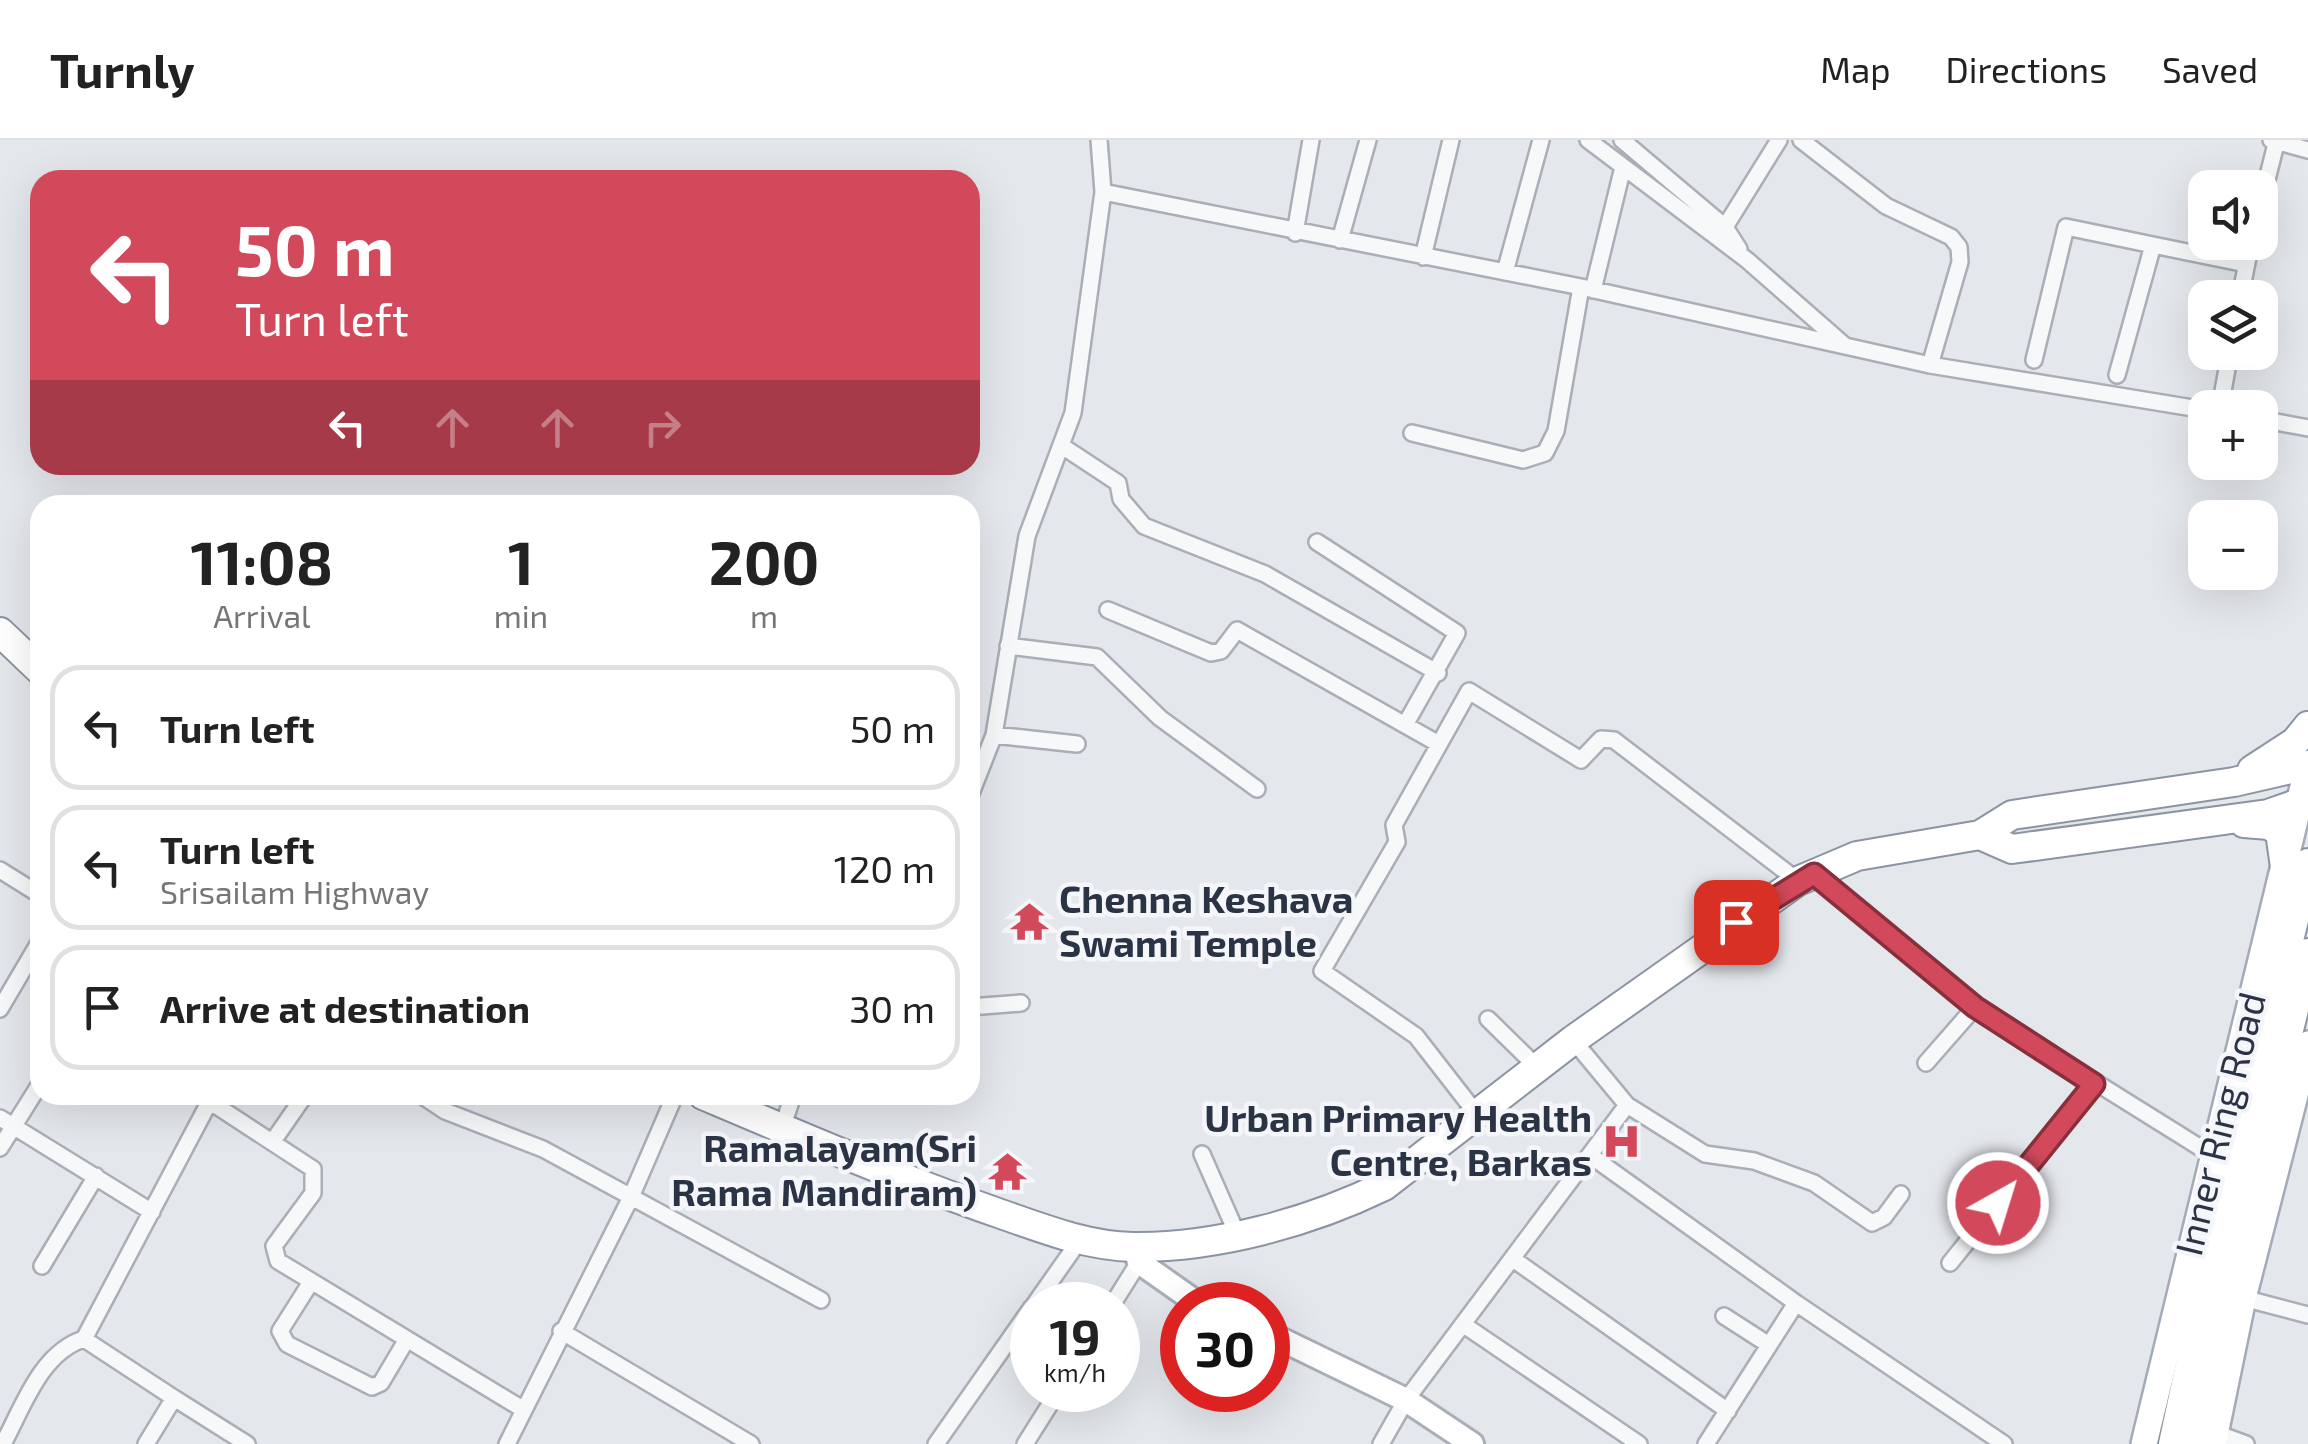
<!DOCTYPE html>
<meta charset="utf-8">
<style>
:root{--surface:#fff;--page:#f2f2f2;--text:#222;--muted:#767676;--line:#e0e0e0}
body{margin:0;font-family:"Exo 2",sans-serif;background:var(--page);color:var(--text);height:100vh;display:flex;flex-direction:column;font-size:38px;white-space:nowrap}
*{box-sizing:border-box;margin:0}
p{font-size:32px;color:var(--muted)}
.icon{flex:none;width:55px;height:55px;fill:none;stroke:currentColor;stroke-width:2;stroke-linecap:round;stroke-linejoin:round}
.map{position:relative;flex:1;overflow:hidden}
.side{position:absolute;left:30px;top:355px;width:950px;height:610px;display:flex;flex-direction:column;background:var(--surface);border-radius:30px;box-shadow:0 10px 40px #0002}
.side>*{flex:none}
.guide{position:absolute;left:30px;top:30px;width:950px;height:305px;border-radius:30px;box-shadow:0 10px 40px #0002;background:#d1495b;color:#fff;overflow:hidden}
.controls{position:absolute;left:2188px;top:30px;display:grid;gap:20px}
.controls a{display:grid;place-items:center;width:90px;height:90px;border-radius:20px;background:var(--surface);box-shadow:0 10px 40px #0002;font-size:50px}
.speed{position:absolute;left:1010px;top:1142px;display:flex;gap:20px;font-size:50px;font-weight:700;text-align:center}
.speed>*{display:grid;place-content:center;width:130px;height:130px;border-radius:50%;background:var(--surface);box-shadow:0 10px 40px #0002;line-height:1}
.speed small{font-size:25px;font-weight:400}
.speed .limit{border:15px solid #d22;background:#fff;color:#111}
.pin{position:absolute;display:grid;place-items:center;width:85px;height:85px;color:#fff;margin:-42px;border-radius:20px;box-shadow:0 5px 15px #0006}
.me{position:absolute;width:110px;margin:-55px;rotate:39deg;stroke-linejoin:round;filter:drop-shadow(0 0 8px #0008)}
.turn{display:flex;align-items:center;gap:35px;height:210px;padding:0 40px;font-size:45px}
.turn .icon{width:130px;height:130px;stroke-width:2.5}
.turn b{display:block;font-size:70px;line-height:85px}
.lanes{display:flex;align-items:center;height:95px;padding:0 40px;background:#0003;justify-content:center;gap:50px;direction:ltr}
.lanes .off{opacity:.35}
.eta{display:flex;justify-content:space-evenly;align-items:center;height:170px;text-align:center}
.eta b{font-size:60px;font-weight:700;line-height:70px}
ul{padding:0;list-style:none}
li{display:flex;align-items:center;gap:30px;height:125px;margin:0 20px 15px;padding:0 20px;border:5px solid var(--line);border-radius:30px}
li div{flex:1}
li b{display:block;font-size:38px}
li em{font-style:normal}
header{display:flex;align-items:center;gap:60px;box-sizing:border-box;height:140px;padding:0 50px;background:var(--surface);border-bottom:2px solid var(--line)}
header strong{font-size:48px}
nav{display:flex;gap:55px;margin-inline-start:auto;font-size:35px}
.map>svg:first-child{display:block}
.lines{fill:none;stroke-linecap:round;stroke-linejoin:round}
.minor-casing{stroke:#a9aeb7;stroke-width:20}
.secondary-casing{stroke:#a9aeb7;stroke-width:28}
.primary-casing{stroke:#a3abb8;stroke-width:30}
.trunk-casing{stroke:#8b94a3;stroke-width:32}
.minor{stroke:#f7f8fa;stroke-width:15}
.secondary{stroke:#fff;stroke-width:22}
.primary{stroke:#fff;stroke-width:25}
.trunk{stroke:#fff;stroke-width:28}
.route-casing{stroke:#882f3b;stroke-width:25}
.route{stroke:#d1495b;stroke-width:18}
.labels{text-anchor:middle;stroke-width:9;stroke-linejoin:round;paint-order:stroke}
.poi-label{font-size:38px;font-weight:bold;fill:#2b3445;stroke:#f4f6f9;text-anchor:end}
.street-label{font-size:38px;fill:#2b3445;stroke:#f4f6f9}
</style>
<header>
<strong>Turnly</strong>
<nav><a>Map</a><a>Directions</a><a>Saved</a></nav>
</header>
<div class="map">
<svg width="2308" height="1304" viewBox="0 0 2308 1304">
<rect width="100%" height="100%" fill="#e4e7ec"/>
<g class="lines">
<defs>
<path id="minor" d="M1588 0 1747 120 1844 205
M1622 0 1725 87 1739 109
M1801 0 1886 66 1951 97 1959 107 1960 122 1930 225
M2271 0 2308 10
M1103 52 1581 147 1930 225 2205 270
M2260 67 2277 0
M1725 87 1779 0
M1295 93 1311 0
M1340 100 1368 0
M2153 105 2246 124
M1423 117 1451 0
M1505 132 1541 0
M1593 150 1623 27
M2240 158 2251 102
M2034 220 2066 87 2153 105 2117 235
M2220 268 2230 212
M2260 279 2308 288
M1412 293 1523 320 1545 313 1556 291 1581 147
M1062 306 1118 343 1121 359 1144 386 1265 434 1438 533
M1317 402 1457 493 1405 585
M1108 470 1211 513 1221 511 1237 490 1437 603
M1008 506 1097 517 1160 578 1257 649
M994 595 1077 604
M970 656 994 595 1027 396 1073 273 1103 52 1099 0
M0 730 40 755
M1814 734 1975 867 2212 1015
M970 867 1021 863
M0 869 40 801
M1488 879 1539 929
M1926 923 1975 867
M421 955 445 971 543 1009 821 1160
M209 961 313 1029V1053L274 1106 278 1121 524 1270
M1627 965 1705 1014 1754 1021 1814 1043 1872 1083 1884 1077 1901 1054
M1479 977 1416 896 1322 831 1397 702 1394 685 1469 551 1581 620 1601 599 1614 600 1798 741
M0 978 152 1072
M782 989 793 955
M273 1001 305 955
M0 1008 40 944
M1202 1014 1238 1096
M1591 1016 1796 1163 2004 1304
M1513 1119 1728 1271
M1950 1123 2094 944
M42 1126 96 1036
M311 1142 280 1191 287 1204 372 1247 381 1243 407 1199
M2243 1158 2308 1175
M1034 1165 1079 1101
M1112 1165 1139 1122
M1724 1176 1769 1205
M1464 1185 1639 1304
M561 1191 751 1304
M84 1199 174 1258 146 1304
M174 1258 247 1304
M2216 1293 2246 1304
M3 1304C23 1267 41 1212 84 1199L213 955
M507 1304 631 1057 675 955
M936 1304 1032 1167
M1025 1304 1059 1250
M1381 1304 1406 1260 1627 965 1573 900
M1706 1304 1796 1163"/>
<path id="secondary" d="M1134 1107 1139 1122 1200 1165
M1268 1193 1406 1260 1472 1304"/>
<path id="primary" d="M2144 1304 2308 626
M2213 1304 2243 1158 2308 904"/>
<path id="trunk" d="M0 492 40 530
M2252 630 2295 602 2308 586
M2244 683 2269 685 2280 692 2285 727
M1980 695 2012 709 2268 674 2308 660
M703 955C802 997 900 1039 1001 1074 1044 1089 1087 1106 1133 1107 1216 1108 1310 1082 1384 1046L1573 900 1798 741 1857 716 1980 695 2012 675 2234 642 2308 625
M2173 1304 2231 1035 2308 723
M2195 1304 2251 1043 2308 813"/>
</defs>
<use href="#minor" class="minor-casing"/>
<use href="#secondary" class="secondary-casing"/>
<use href="#primary" class="primary-casing"/>
<use href="#trunk" class="trunk-casing"/>
<use href="#minor" class="minor"/>
<use href="#secondary" class="secondary"/>
<use href="#primary" class="primary"/>
<use href="#trunk" class="trunk"/>
</g>
<g class="lines">
<defs>
<path id="route" d="M1736 782 1814 734 1975 867 2094 944 1998 1063"/>
</defs>
<use href="#route" class="route-casing"/>
<use href="#route" class="route"/>
</g>
<defs>
<symbol id="temple-bare" viewBox="-9 -9 18 18"><path d="M0-6L5-2H3V0L6.5 2.5H4V6H1.5V3h-3V6H-4V2.5H-6.5L-3 0V-2H-5Z" fill="#d1495b" stroke="#f4f6f9" stroke-width="2.5" paint-order="stroke"/></symbol>
<symbol id="hospital-bare" viewBox="-9 -9 18 18"><path d="M-5-5h3v3.5h4V-5h3V5h-3V1.5h-4V5h-3Z" fill="#d1495b" stroke="#f4f6f9" stroke-width="2.5" paint-order="stroke"/></symbol>
</defs>
<g fill-rule="evenodd">
<use href="#temple-bare" x="1002" y="754" width="55" height="55"/>
<use href="#hospital-bare" x="1594" y="974" width="55" height="55"/>
<use href="#temple-bare" x="980" y="1004" width="55" height="55"/>
</g>
<g class="labels">
<g class="poi-label">
<text x="1059" y="773" text-anchor="start">Chenna Keshava<tspan x="1059" dy="44">Swami Temple</tspan></text>
<text x="1592" y="992">Urban Primary Health<tspan x="1592" dy="44">Centre, Barkas</tspan></text>
<text x="977" y="1022">Ramalayam(Sri<tspan x="977" dy="44">Rama Mandiram)</tspan></text>
</g>
<g class="street-label">
<text transform="translate(2221 984) rotate(-76)" y="13">Inner Ring Road</text>
</g>
</g>
</svg>
<div class="controls">
<a><svg class="icon" aria-label="sound" viewBox="0 0 24 24"><path d="M4 9h4l5-4v14l-5-4H4zM17 9q2 3 0 6"/></svg></a>
<a><svg class="icon" aria-label="layers" viewBox="0 0 24 24"><path d="M12 4l9 5-9 5-9-5zM3 14l9 5 9-5"/></svg></a>
<a>+</a>
<a>−</a>
</div>
<div class="speed"><div>19<small>km/h</small></div><div class="limit">30</div></div>
<div class="pin" style="left:1736px;top:782px;background:#d93025"><svg class="icon" aria-label="arrive" viewBox="0 0 24 24"><path d="M6 21V4h12l-3 4 3 4H6"/></svg></div>
<svg class="me" style="left:1998px;top:1063px" viewBox="-20 -20 40 40"><circle r="17" fill="#d1495b" stroke="#fff" stroke-width="3"/><path d="M0-11L8 9 0 5-8 9z" fill="#fff"/></svg>
<div class="guide">
<div class="turn"><svg class="icon" aria-label="left" viewBox="0 0 24 24"><path d="M17 20v-9H6M10 6l-5 5 5 5"/></svg><div><b>50 m</b>Turn left</div></div>
<div class="lanes"><svg class="icon" aria-label="left" viewBox="0 0 24 24"><path d="M17 20v-9H6M10 6l-5 5 5 5"/></svg><svg class="icon off" aria-label="ahead" viewBox="0 0 24 24"><path d="M12 20V5M6 11l6-6 6 6"/></svg><svg class="icon off" aria-label="ahead" viewBox="0 0 24 24"><path d="M12 20V5M6 11l6-6 6 6"/></svg><svg class="icon off" aria-label="right" viewBox="0 0 24 24"><path d="M7 20v-9h11M14 6l5 5-5 5"/></svg></div>
</div>
<section class="side">
<div class="eta">
<div><b>11:08</b><p>Arrival</p></div>
<div><b>1</b><p>min</p></div>
<div><b>200</b><p>m</p></div>
</div>
<ul>
<li><svg class="icon" aria-label="left" viewBox="0 0 24 24"><path d="M17 20v-9H6M10 6l-5 5 5 5"/></svg><div><b>Turn left</b></div><em>50 m</em></li>
<li><svg class="icon" aria-label="left" viewBox="0 0 24 24"><path d="M17 20v-9H6M10 6l-5 5 5 5"/></svg><div><b>Turn left</b><p>Srisailam Highway</p></div><em>120 m</em></li>
<li><svg class="icon" aria-label="arrive" viewBox="0 0 24 24"><path d="M6 21V4h12l-3 4 3 4H6"/></svg><div><b>Arrive at destination</b></div><em>30 m</em></li>
</ul>
</section>
</div>
